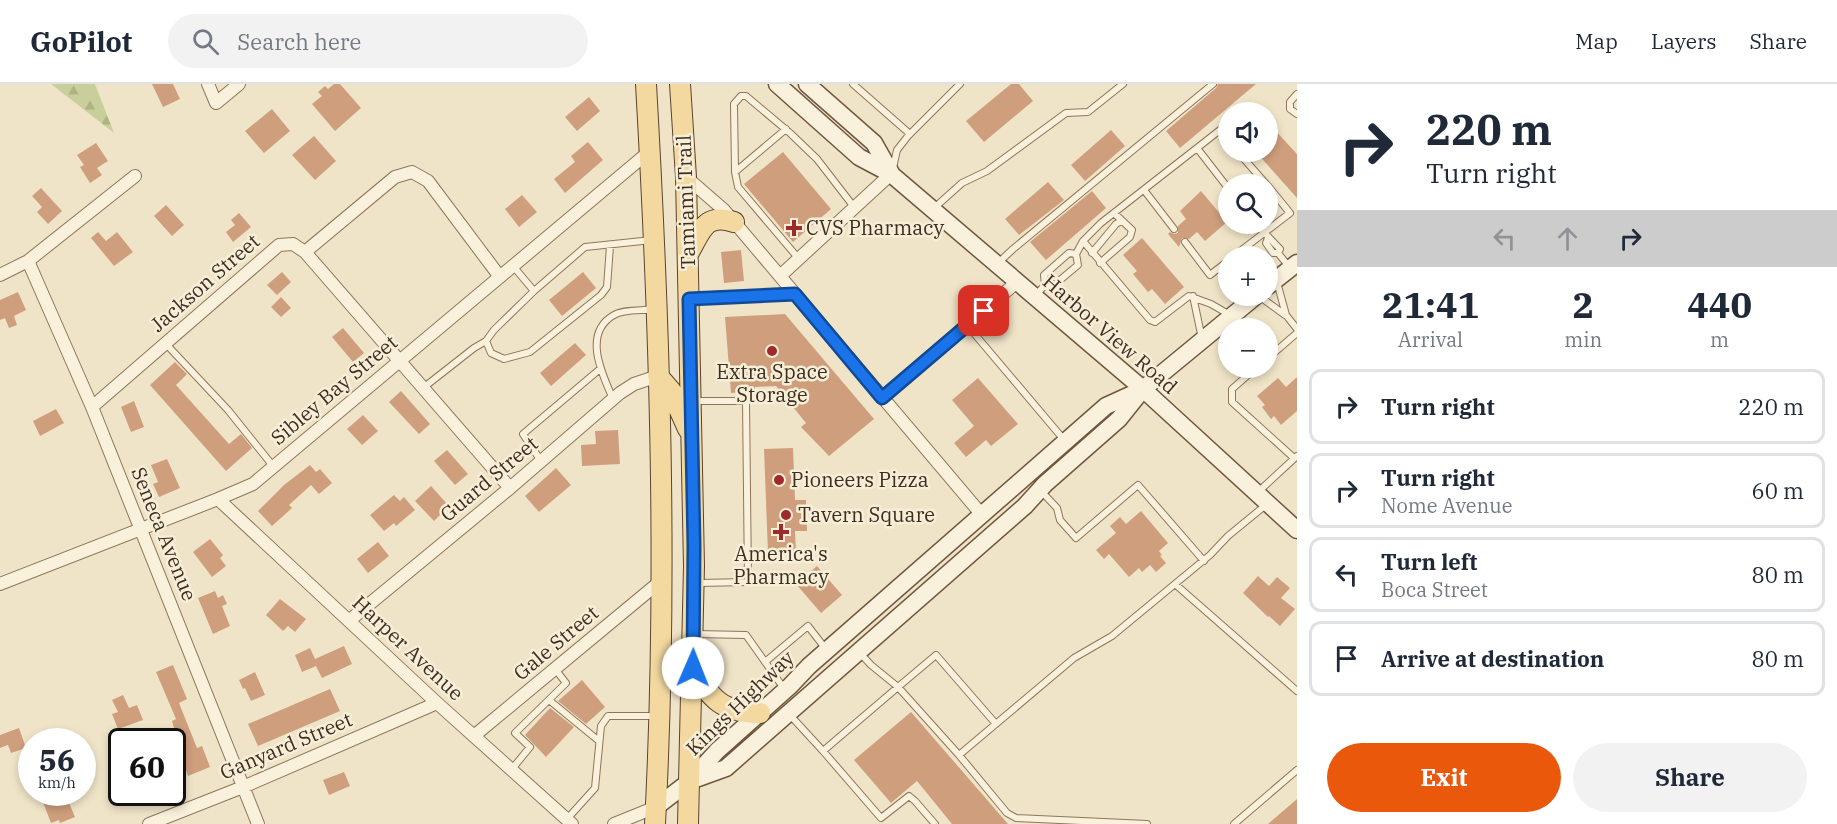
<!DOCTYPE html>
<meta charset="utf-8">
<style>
:root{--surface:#fff;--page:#f2f2f3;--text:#1f2937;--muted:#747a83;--line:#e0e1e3;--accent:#ea580c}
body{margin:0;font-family:"IBM Plex Serif",serif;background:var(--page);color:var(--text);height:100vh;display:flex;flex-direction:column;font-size:22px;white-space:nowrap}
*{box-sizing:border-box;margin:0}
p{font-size:20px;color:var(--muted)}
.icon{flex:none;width:33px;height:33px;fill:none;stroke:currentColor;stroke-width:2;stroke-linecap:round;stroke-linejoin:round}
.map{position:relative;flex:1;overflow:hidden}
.side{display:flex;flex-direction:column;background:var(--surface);width:540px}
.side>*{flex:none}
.hud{background:#fff;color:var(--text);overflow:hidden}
.tools{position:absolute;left:1218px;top:18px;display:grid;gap:12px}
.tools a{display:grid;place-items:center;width:60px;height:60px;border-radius:50%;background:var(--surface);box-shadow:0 3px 9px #0003;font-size:30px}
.speed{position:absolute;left:18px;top:644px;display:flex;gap:12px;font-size:30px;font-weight:700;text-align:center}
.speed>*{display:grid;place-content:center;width:78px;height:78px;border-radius:50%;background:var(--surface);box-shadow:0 3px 9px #0003;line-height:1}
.speed small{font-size:15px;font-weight:400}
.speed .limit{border:3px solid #111;border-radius:9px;background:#fff;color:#111}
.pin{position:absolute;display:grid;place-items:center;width:51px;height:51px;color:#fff;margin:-26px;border-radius:12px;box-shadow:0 3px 9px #0006}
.me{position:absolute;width:66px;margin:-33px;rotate:1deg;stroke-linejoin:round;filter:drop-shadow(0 0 4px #0008)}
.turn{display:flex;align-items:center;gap:21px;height:126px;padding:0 30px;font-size:27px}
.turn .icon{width:78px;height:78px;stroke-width:2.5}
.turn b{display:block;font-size:42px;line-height:51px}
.lanes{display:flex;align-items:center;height:57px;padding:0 30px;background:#0003;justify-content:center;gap:30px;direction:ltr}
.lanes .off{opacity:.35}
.eta{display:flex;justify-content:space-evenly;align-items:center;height:102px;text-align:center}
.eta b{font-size:36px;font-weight:800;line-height:42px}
.cta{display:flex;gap:12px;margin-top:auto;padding:12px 30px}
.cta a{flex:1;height:69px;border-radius:36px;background:var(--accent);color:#fff;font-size:24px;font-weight:800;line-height:69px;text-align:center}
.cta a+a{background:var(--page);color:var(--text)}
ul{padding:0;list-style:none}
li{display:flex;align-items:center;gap:18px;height:75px;margin:0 12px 9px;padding:0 18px;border:3px solid var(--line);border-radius:12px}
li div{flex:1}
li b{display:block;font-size:22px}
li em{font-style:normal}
header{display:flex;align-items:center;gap:36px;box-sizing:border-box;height:84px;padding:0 30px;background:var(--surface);border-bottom:2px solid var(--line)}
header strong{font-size:28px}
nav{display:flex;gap:33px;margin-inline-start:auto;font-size:21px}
.search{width:420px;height:54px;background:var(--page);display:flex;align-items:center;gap:15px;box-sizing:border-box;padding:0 21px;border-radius:33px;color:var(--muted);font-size:22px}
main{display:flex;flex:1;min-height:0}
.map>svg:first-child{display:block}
.forest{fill:url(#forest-firs)}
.building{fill:#cf9f7d}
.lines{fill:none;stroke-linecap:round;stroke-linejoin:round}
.lane-casing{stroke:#8d765c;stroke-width:8}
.street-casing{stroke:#8d765c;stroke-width:14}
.secondary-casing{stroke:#6f573f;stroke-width:19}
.primary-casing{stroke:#5b4430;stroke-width:22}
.lane{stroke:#faf1dc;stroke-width:6}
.street{stroke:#faf1dc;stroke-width:12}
.secondary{stroke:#faf1dc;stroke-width:16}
.primary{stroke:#f3d9a0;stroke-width:20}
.route-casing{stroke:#114b97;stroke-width:15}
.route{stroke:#1a73e8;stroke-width:10}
.poi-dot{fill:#9e2a2b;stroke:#f7eed8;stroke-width:2}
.labels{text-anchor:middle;stroke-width:5;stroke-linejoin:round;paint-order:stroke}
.street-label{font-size:20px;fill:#3d2e20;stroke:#f7eed8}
.poi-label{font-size:20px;fill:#3d2e20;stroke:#f7eed8;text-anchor:start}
</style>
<header>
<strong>GoPilot</strong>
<div class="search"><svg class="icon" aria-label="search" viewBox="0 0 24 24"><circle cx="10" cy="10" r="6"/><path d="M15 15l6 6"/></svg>Search here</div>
<nav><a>Map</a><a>Layers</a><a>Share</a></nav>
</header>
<main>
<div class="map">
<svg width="1297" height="740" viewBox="0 0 1297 740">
<defs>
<pattern id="forest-firs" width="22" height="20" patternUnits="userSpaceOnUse" patternTransform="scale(1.5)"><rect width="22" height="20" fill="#c9cf9b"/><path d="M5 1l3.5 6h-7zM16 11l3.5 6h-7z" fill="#aeb285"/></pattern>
</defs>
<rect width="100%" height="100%" fill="#f0e4c8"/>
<path class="forest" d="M51 0H95L114 49Z"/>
<path class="building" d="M152 0H173L180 15 163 23Z
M334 0H340L361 24 335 47 312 20 322 12 318 8 325 2 328 5Z
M1011 0H1019L1033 17 984 58 966 37Z
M1218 0H1256L1180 64 1166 47 1216 4Z
M589 13 600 27 577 47 565 33Z
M272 25 290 47 264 69 245 47Z
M1272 43 1297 70V114L1256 68H1268V47Z
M1111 46 1125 62 1085 97 1071 81Z
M314 52 336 77 315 96 292 71Z
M588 58 603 76 565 109 554 95 575 78 571 72Z
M96 59 108 77 97 84 102 91 90 99 80 83 84 81 77 71Z
M783 68 831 125 793 158 744 100Z
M1048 98 1064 116 1019 151 1005 135Z
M41 104 62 127 48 140 37 128 42 123 32 112Z
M1092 107 1106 124 1046 176 1030 158Z
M1201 107 1227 138 1205 157 1197 148 1189 155 1182 154 1179 163 1168 150 1170 148 1174 150 1178 149V142L1186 135 1180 127Z
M522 111 537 128 519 143 505 125Z
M166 121 184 141 172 152 154 132Z
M239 129 251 143 233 158 226 148 235 141 231 136Z
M98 148 106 157 117 148 133 168 114 182 91 154Z
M1142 154 1184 203 1165 220 1152 205 1148 208 1133 190 1137 187 1123 171Z
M741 166 744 197 724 199 721 168Z
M282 188 291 198 277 211 267 201Z
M583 188 596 204 562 232 549 216Z
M18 208 26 226 14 232 17 241 9 244 5 234 0 236V216Z
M281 213 291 224 281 233 271 223Z
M785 230 874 335 829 372 801 343 806 339 776 302 755 303V307L731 309 725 233Z
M343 244 364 269 353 278 332 253Z
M575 259 586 271 551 302 540 289Z
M175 278 187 290 176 301 229 360 241 350 252 364 226 387 150 301Z
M1297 293V327L1281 341 1274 332 1271 335 1262 323 1265 321 1257 312 1278 294 1286 303Z
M978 294 1018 340 991 362 986 356 966 373 954 359 974 342 952 316Z
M401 307 430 340 419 350 389 318Z
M134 317 144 343 131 348 121 323Z
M56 325 64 339 40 352 33 337Z
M363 331 378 347 362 361 347 345Z
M618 346 620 380 582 382 581 361 596 360 595 347Z
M793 364 795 416H806L807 447H795L796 469 768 470 764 365Z
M447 366 468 390 455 401 434 377Z
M167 375 180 404 159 413 153 400 158 398 151 381Z
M310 381 316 388 320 385 332 399 319 410 311 401 289 421 292 424 272 442 258 427 284 401Z
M556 384 571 401 539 428 525 412Z
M431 402 449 422 434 437 415 417Z
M394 411 400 417 404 413 415 426 396 442 394 439 384 447 370 431Z
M1141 427 1168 459 1159 467 1162 471 1160 472 1166 479 1156 488 1150 481 1142 488 1139 484 1129 493 1109 470 1104 475 1096 466 1116 449 1110 442 1120 433 1126 440Z
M210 455 223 471 220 474 226 482 212 493 193 468Z
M378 458 389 472 368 489 357 475Z
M817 482 842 511 821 529 796 500Z
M1258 492 1269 502 1277 493 1290 504 1281 514 1295 525 1280 542 1269 532 1268 533 1243 509Z
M215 507 218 514 223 511 227 520 222 522 230 542 213 550 198 514Z
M280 515 306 535 295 548 288 542 283 547 266 531Z
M344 562 352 580 322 594 316 582 302 588 295 571 310 564 315 575Z
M173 581 187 615 179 619 197 664 202 662 210 683 188 692 172 645 174 644 172 637 176 635 156 588Z
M255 588 265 611 251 617 245 604 243 605 239 596Z
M582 596 605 623 586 640 558 617Z
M330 605 340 627 258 662 248 640Z
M123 611 129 624 137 621 143 636 118 645 112 630 118 628 112 616Z
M550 624 574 643 546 673 525 651Z
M911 628 1008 740H952L917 697 891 719 854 676Z
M19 644 26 664 11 669 8 661 0 664V651Z
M344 688 350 702 329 711 323 696Z
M39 708H48L54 720 67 714 75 733 60 739 59 736 51 739Z
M1297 715V740H1268Z"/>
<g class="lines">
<defs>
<path id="lane" d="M853 0 910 50
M1297 10 1290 18V25L1297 30
M1197 64 1220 46 1228 56
M1238 68 1266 100
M893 84 897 66 908 52 960 0
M735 88 786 45
M1144 106 1174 145
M933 125 962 99 987 87 1066 29 1088 28 1123 0
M1256 140 1280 165 1278 169 1290 184
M1268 154 1266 159 1273 169H1278
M1083 157 1150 236 1155 238 1189 212 1211 220 1230 231
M1185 158 1210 191 1228 177
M610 162 607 203 601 211 530 268 504 275 491 269 486 257 494 246 534 207 585 163 652 156
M1092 169 1116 140 1121 137
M1234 172 1290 129 1268 102
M799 175 738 103 735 88 734 20 741 12H746L790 49 817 75 854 123
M1100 179 1130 153 1132 146 1114 129
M997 180 1013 165 1213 0
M513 182 534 207
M1277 198 1286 231 1297 245
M1045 201 1044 191 1069 169 1076 170
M1035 212 1045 201H1054L1078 181 1076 170 1083 157 1101 139 1197 64 1228 104
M1193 212 1202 255
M1259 212 1285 231
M690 215 794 210
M967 241 1065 357
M166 260 228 326 273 382
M1268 274 1297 249
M1256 284 1232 305V318L1294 374
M423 304 474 264 486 257
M613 315C602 290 582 249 614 231 624 225 643 227 655 225
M694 317H746L748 498 698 499
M541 377 523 350 600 285
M1040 406 1057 424 1060 436 1076 454 1138 401 1204 477
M1258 408 1297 372
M1175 500 1297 607
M695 550 746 551 785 606
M859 568 871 581 898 603 823 667 881 734 909 712 915 717 935 740
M765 578 808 542 825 564
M549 616 599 657
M789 630 823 667
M959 671 898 603 936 571 996 640
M512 685 530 663 515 649 566 599 555 585
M567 735 595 704 601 642 608 632H655
M1147 740 1016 734 1007 729 959 671 1074 574 1112 552 1210 471 1228 452 1267 420
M1234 740 1297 686"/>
<path id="street" d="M208 0 216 19 239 0
M686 93 724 126 982 431
M305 168 395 93 412 88 428 97 500 193
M28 177 92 323 258 740
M0 191 28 177 135 92
M780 192 891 90
M882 314 1017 198
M92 323 279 161 293 160 305 168 510 404
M218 415 437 619 572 740
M0 500 218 415 253 400 650 67
M350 536 510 404 620 309 634 300 658 292
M475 651 662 496
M149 740 243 703 437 619
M614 740 656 723"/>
<path id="secondary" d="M777 0 859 73 891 90 1143 305 1297 446
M807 0 874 59 891 89
M1268 202 1297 179
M690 697 726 684 1025 422 1045 400 1119 335 1143 305 1256 212
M656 723 690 697 717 667 790 602 809 582 1106 322 1139 307"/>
<path id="primary" d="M646 0C660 246 668 494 655 740
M680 0 686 93 694 482 688 740
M688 170C701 148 704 128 734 138
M658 292 671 307 688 345
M693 584C711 616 722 628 760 629"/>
</defs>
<use href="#lane" class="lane-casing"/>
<use href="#street" class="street-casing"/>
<use href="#secondary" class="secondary-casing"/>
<use href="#primary" class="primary-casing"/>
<use href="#lane" class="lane"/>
<use href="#street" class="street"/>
<use href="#secondary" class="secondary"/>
<use href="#primary" class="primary"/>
</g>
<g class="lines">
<defs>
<path id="route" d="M693 584 694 461 689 215 795 210 882 314 984 227"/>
</defs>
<use href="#route" class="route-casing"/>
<use href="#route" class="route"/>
</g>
<g class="poi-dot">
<path d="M791 135h6v6h6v6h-6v6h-6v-6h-6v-6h6z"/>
<circle cx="772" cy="267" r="6"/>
<circle cx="779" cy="396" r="6"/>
<circle cx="786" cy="431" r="6"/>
<path d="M778 439h6v6h6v6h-6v6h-6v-6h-6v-6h6z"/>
</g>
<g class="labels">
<g class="street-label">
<text transform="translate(686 118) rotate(-92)" y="7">Tamiami Trail</text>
<text transform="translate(205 199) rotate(-41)" y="7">Jackson Street</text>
<text transform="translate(1110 250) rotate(41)" y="7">Harbor View Road</text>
<text transform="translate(334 306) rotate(-40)" y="7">Sibley Bay Street</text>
<text transform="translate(489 395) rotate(-40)" y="7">Guard Street</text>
<text transform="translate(164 450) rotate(68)" y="7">Seneca Avenue</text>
<text transform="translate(556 559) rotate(-40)" y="7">Gale Street</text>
<text transform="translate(408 564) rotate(43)" y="7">Harper Avenue</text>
<text transform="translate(740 619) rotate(-44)" y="7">Kings Highway</text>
<text transform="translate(286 662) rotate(-23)" y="7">Ganyard Street</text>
</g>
<g class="poi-label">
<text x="806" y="151">CVS Pharmacy</text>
<text x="772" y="295" text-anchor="middle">Extra Space<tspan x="772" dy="23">Storage</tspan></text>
<text x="791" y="403">Pioneers Pizza</text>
<text x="798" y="438">Tavern Square</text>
<text x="781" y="477" text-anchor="middle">America's<tspan x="781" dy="23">Pharmacy</tspan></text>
</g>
</g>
</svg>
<div class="tools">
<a><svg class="icon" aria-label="sound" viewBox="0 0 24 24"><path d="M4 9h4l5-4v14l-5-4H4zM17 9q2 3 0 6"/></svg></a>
<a><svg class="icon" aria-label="search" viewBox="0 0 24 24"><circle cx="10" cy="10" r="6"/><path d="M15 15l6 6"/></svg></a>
<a>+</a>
<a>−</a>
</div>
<div class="speed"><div>56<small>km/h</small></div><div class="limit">60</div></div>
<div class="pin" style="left:984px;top:227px;background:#d93025"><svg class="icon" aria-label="arrive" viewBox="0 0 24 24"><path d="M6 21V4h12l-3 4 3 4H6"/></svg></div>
<svg class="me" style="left:693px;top:584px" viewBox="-20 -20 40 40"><circle r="19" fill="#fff"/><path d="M0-13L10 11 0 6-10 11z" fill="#1a73e8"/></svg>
</div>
<section class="side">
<div class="hud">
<div class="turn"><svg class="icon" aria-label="right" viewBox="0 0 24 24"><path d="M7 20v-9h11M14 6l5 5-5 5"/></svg><div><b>220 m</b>Turn right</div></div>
<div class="lanes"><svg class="icon off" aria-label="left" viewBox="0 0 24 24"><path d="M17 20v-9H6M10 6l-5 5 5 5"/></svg><svg class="icon off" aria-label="ahead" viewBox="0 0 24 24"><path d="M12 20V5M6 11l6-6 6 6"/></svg><svg class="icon" aria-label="right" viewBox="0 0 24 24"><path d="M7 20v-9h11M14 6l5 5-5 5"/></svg></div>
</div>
<div class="eta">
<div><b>21:41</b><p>Arrival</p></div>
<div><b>2</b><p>min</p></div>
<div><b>440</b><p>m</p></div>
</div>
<ul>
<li><svg class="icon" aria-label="right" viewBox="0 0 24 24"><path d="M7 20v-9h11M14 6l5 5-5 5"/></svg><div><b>Turn right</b></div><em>220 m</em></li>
<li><svg class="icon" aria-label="right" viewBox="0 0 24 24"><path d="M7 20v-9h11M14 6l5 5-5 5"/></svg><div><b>Turn right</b><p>Nome Avenue</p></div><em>60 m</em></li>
<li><svg class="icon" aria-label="left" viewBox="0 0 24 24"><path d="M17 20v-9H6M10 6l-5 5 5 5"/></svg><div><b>Turn left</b><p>Boca Street</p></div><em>80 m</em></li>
<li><svg class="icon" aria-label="arrive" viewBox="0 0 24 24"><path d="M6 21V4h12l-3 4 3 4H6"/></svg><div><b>Arrive at destination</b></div><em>80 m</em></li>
</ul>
<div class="cta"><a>Exit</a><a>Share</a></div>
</section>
</main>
